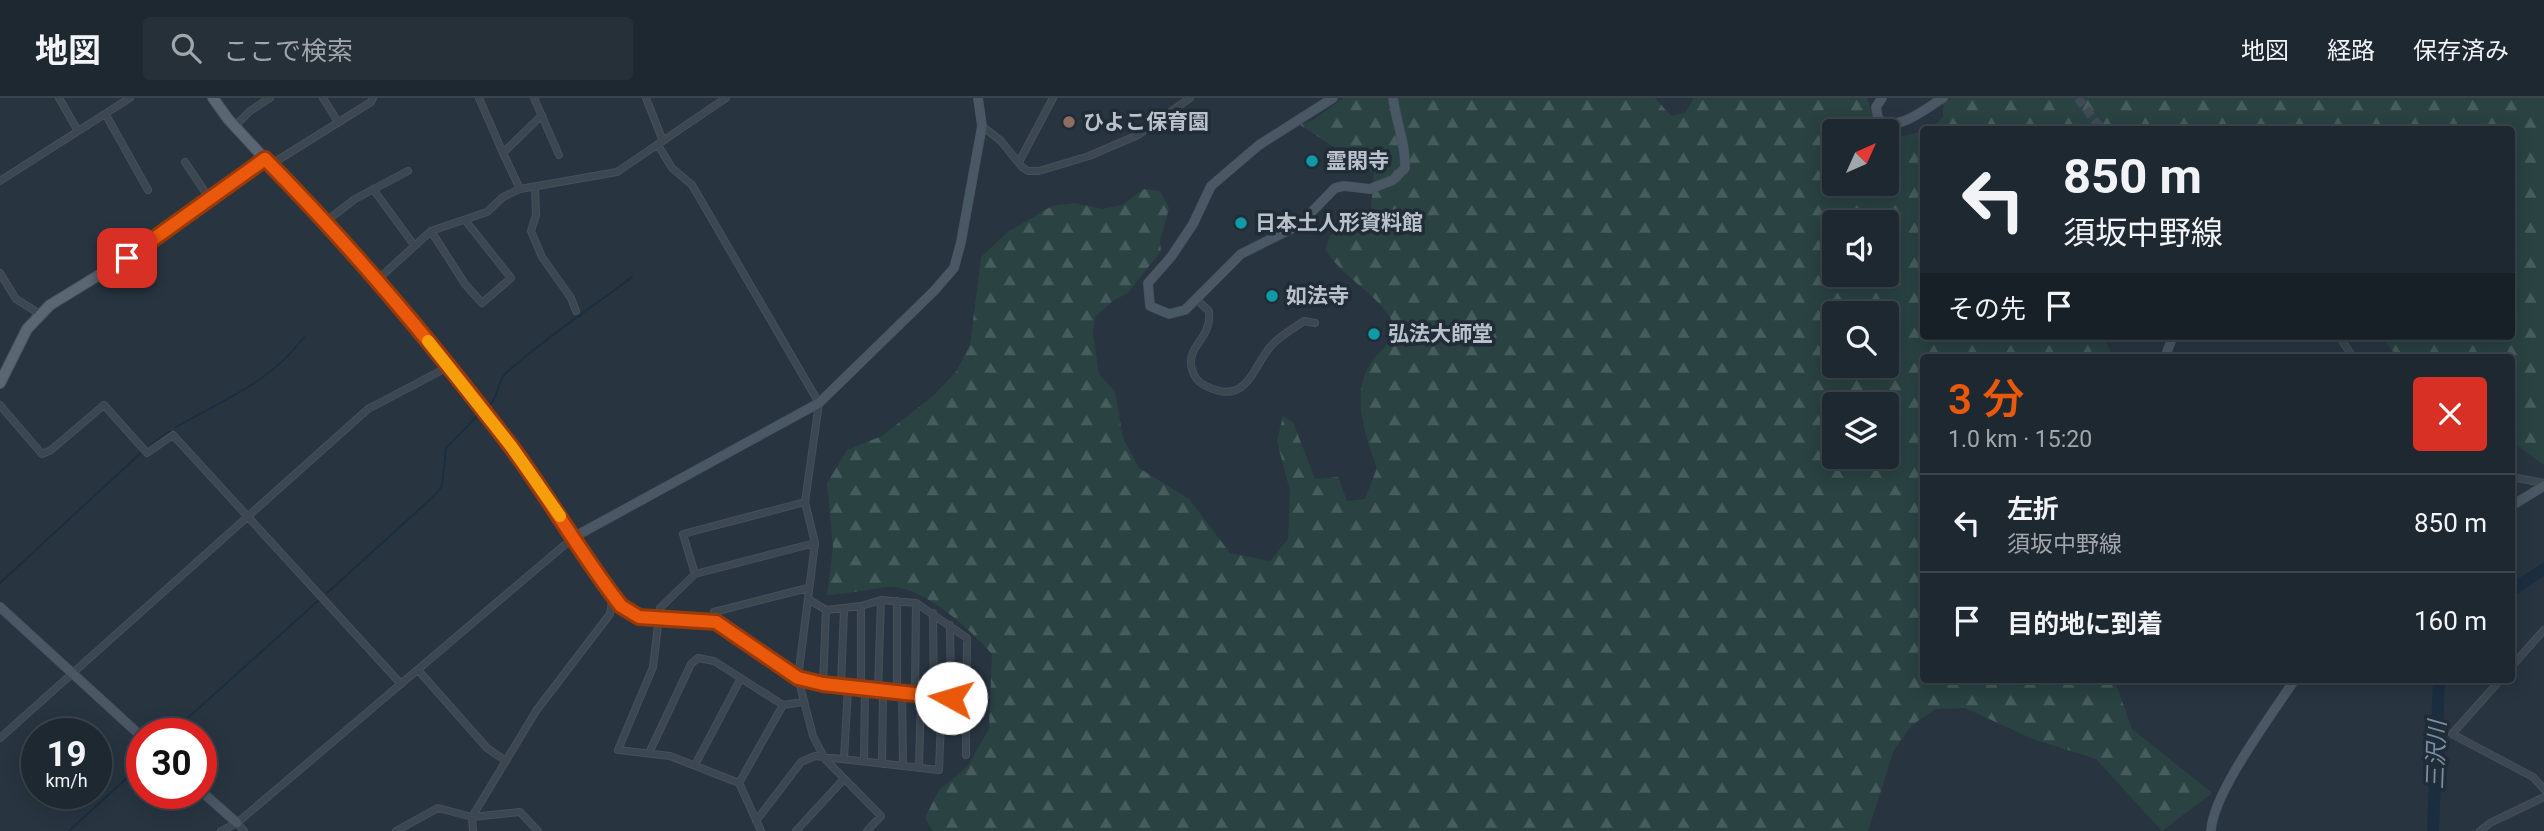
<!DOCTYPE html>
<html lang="ja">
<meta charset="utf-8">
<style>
:root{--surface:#1e2831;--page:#263039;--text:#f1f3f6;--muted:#a1a6ab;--line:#3c444d;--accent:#ea580c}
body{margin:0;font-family:Roboto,"Noto Sans JP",sans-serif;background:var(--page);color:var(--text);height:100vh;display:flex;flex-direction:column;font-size:26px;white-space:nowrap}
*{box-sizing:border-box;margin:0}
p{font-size:23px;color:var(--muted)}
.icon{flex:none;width:38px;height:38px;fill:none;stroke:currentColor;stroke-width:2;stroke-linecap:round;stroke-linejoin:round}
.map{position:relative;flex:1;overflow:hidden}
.sheet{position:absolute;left:1920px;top:256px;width:595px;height:329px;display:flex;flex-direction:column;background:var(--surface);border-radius:7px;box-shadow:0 4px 18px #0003,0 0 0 2px var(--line)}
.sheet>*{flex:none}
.top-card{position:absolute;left:1920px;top:28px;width:595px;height:214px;border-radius:7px;box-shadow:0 4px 18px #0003,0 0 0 2px var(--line);background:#1e2831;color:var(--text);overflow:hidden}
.needle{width:46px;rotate:45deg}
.buttons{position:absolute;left:1822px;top:21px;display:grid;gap:14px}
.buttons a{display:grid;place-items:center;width:77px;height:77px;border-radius:7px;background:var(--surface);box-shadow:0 4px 18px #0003,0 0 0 2px var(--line);font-size:35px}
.speed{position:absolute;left:21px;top:620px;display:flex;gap:14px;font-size:35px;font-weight:700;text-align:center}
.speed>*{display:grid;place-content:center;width:91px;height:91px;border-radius:50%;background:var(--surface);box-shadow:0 4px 18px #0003,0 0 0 2px var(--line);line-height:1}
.speed small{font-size:18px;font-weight:400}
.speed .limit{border:10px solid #d22;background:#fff;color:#111}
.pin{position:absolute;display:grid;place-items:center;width:60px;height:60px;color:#fff;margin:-30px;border-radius:14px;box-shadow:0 4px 10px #0006}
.me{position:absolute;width:77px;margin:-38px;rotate:276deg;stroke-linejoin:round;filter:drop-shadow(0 0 5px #0008)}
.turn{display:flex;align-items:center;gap:24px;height:147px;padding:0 28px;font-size:32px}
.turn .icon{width:91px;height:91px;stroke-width:2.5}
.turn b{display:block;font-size:49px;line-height:60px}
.then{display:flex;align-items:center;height:66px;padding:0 28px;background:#0003;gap:14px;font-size:26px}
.round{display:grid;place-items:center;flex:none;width:74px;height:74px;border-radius:7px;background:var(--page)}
.summary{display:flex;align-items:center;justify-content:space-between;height:119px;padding:0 28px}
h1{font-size:42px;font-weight:600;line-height:52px;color:var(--accent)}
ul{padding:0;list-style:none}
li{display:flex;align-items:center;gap:21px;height:98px;padding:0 28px;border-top:2px solid var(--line)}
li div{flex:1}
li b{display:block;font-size:26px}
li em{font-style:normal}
header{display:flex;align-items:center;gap:42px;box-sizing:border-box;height:98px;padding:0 35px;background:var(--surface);border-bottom:2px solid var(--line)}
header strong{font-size:33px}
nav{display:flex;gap:38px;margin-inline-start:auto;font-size:24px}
.search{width:490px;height:63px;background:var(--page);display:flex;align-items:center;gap:18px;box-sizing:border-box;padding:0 24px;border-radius:7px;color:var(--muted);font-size:26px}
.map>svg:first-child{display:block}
.forest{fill:url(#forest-firs);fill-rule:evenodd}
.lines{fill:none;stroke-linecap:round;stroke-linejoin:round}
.stream{stroke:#1b2e3f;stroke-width:2}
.river{stroke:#1b2e3f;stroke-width:12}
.secondary-tunnel{stroke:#3e4a56;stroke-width:9;stroke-dasharray:9 4.5;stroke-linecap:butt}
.street-casing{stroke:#46505b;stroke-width:8}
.secondary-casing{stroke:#46505b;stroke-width:10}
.primary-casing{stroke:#46505b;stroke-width:12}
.street{stroke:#3c4751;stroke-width:6}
.secondary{stroke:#4a5764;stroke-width:9}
.primary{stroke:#5a6671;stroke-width:10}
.route-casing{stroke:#983908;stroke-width:18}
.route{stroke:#ea580c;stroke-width:12}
.slow{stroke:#f59e0b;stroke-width:12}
.education-dot{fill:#8d6e63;stroke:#212c37;stroke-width:2.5}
.culture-dot{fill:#0f9aa8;stroke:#212c37;stroke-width:2.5}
.labels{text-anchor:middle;stroke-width:7;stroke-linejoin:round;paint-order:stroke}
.poi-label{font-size:21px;font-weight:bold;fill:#b9c2cb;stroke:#212c37;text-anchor:start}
.water-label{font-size:23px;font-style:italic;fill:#7490a8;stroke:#212c37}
</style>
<header>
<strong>地図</strong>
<div class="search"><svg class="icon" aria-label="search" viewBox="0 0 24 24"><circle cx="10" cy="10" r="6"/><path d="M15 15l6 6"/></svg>ここで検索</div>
<nav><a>地図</a><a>経路</a><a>保存済み</a></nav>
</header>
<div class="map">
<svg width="2544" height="733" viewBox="0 0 2544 733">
<defs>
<pattern id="forest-firs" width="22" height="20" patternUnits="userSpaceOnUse" patternTransform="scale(1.75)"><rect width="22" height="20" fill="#2a4242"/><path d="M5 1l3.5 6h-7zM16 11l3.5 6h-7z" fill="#475c5c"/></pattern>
</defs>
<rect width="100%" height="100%" fill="#283541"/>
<path class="forest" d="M1343 0H1655L1671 18 1685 15 1694 0H1867L1878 33H1834V86H1886L1887 37 1904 38 1923 33V238H2103L2113 259H1923V581H2114L2132 631 2212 695 2162 733 2096 661 2033 641 1965 610 1936 611 1912 627 1894 652 1868 733H933L925 720 939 692 967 669 989 631 992 556C972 533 921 486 888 489 867 491 848 496 827 497L833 449 827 385 847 352 882 338 933 298 956 274 970 247 981 159 1008 134 1052 108 1075 105 1102 111 1122 107 1144 91 1160 93 1169 110 1160 143 1161 153 1128 195 1114 202 1095 219 1093 237 1099 276 1115 294 1123 340 1139 370 1189 401 1230 455 1270 463 1288 441 1290 393 1277 343 1283 318 1293 324 1315 381 1338 379 1347 403 1365 401 1377 370C1366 341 1351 298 1369 268 1379 251 1393 248 1394 226 1375 192 1344 182 1325 151L1330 138 1371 110 1374 75 1300 27 1315 21ZM1834 124H1886V177H1834ZM1834 215H1886V268H1834ZM1834 306H1886V359H1834Z
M1943 0H2544V367L2511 343V259H2397L2381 238H2511V32H1931L1943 19Z"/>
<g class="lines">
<path class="stream" d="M489 308C499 299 497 283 506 275 546 239 590 211 632 179
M176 329C223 302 271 284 304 239
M0 485 145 351 170 333
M327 495 435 397 442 388 446 350 481 314
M171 635 320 501
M69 733 142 666"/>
<path class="river" d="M2511 493 2544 471
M2433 733 2439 581"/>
<path class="secondary-tunnel" d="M2078 0 2102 32"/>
<defs>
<path id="street" d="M59 0 78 33
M323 0 338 24
M479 0 503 55
M534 0 559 57
M646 0 663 43
M106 17 148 92
M982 28 1001 43 1022 69 1028 73H1039L1089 58 1138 37 1190 0
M234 29 250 13 270 0
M658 47 672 70 692 87 819 305 805 404 815 445 798 580 813 638 825 661 881 718 867 733
M265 61C352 152 434 247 510 347 549 399 581 457 621 508L639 519 716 524 798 580 810 583 966 602
M185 64 209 100
M1019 64 1053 0
M270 67 371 4 373 0
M0 83 130 0
M535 90 536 117 531 133 542 159 571 200 576 213
M373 91 414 147
M520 91 503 55 542 17
M325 124 355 101 408 73
M431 133 465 186 482 205 511 180 465 122
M0 175 16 201 40 216
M376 183 431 133 487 114 503 99 520 91 617 74 726 0
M1196 201 1209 213C1212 240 1189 246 1191 267 1193 277 1196 283 1206 288 1246 308 1251 273 1270 249 1278 239 1293 231 1304 223L1315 225
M2339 238 2353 259
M0 307 42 356 51 352 104 307 147 355 173 337 401 586
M2511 379 2544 385
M805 404 683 436 695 476 815 445
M695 476 660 510 653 569 618 652 670 658 739 685 761 733
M808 501 826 512 861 508 881 502 916 505 967 540 966 657
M933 515 934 598
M716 524 714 514 808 490
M950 527 951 600
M2511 569 2544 532
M418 572 487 650 506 663
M2501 581 2452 636 2533 679 2544 691
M823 586 826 512
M841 587 844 511
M861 590V508
M878 592 881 502
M897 594V503
M902 594 903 668
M915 596 916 505
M0 640 368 311 448 269
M649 655 691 566 698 560 714 563 783 607 803 604
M844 661 848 589
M864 663 865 590
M696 665 741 580
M882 666 883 593
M919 670 921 597
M739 685 783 607
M756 723 801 664 815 658 939 672 942 599
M237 725 244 733
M221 733 237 725 574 439
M396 733 438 710 472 719 520 714 538 733
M473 733 472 719 536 613 610 516 613 498
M796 733 843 682
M2480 733 2490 725 2544 699"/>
<path id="secondary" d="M1333 0 1259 47 1211 88 1193 126 1171 159 1148 185 1150 208 1169 216 1185 212 1241 156 1299 127 1335 90 1344 88 1370 91 1393 82 1405 70C1406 46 1396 24 1393 0
M1882 0 1876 9 1878 20 1884 26C1906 28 1925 11 1943 0
M2165 259 2173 238
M2511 408 2544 388
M574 439 819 305 934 193 954 170 961 144 982 28 978 0
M0 509 142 639
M201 693 237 725
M2211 733C2213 694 2272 617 2295 581"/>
<path id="primary" d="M0 285 27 231 50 207 127 160 265 61 228 21 213 0"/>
</defs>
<use href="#street" class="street-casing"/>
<use href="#secondary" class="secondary-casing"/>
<use href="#primary" class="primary-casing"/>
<use href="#street" class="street"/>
<use href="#secondary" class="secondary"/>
<use href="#primary" class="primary"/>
</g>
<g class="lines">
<defs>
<path id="route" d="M127 160 265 61C353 150 434 247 510 347 549 399 581 457 621 508L639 519 716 524 798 580 823 586 951 600"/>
</defs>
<use href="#route" class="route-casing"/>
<use href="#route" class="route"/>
<path class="slow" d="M428 243 511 348 560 418"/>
</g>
<circle class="education-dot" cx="1069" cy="24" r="7"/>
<g class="culture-dot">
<circle cx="1312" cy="63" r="7"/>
<circle cx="1241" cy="125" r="7"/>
<circle cx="1272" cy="198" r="7"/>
<circle cx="1374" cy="236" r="7"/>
</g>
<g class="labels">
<g class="poi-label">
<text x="1083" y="31">ひよこ保育園</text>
<text x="1326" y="70">霊閑寺</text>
<text x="1255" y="132">日本土人形資料館</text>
<text x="1286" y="205">如法寺</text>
<text x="1388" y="243">弘法大師堂</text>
</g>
<g class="water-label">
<text transform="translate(2436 657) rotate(-88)" y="8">三沢川</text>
</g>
</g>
</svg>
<div class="buttons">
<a><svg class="needle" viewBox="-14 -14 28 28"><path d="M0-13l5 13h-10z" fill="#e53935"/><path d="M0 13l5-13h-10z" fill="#a1a6ab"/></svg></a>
<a><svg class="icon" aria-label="sound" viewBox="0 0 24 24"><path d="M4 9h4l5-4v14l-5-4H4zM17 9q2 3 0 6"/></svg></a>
<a><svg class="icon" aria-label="search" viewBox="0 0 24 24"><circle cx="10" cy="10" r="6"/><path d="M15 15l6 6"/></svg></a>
<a><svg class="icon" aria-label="layers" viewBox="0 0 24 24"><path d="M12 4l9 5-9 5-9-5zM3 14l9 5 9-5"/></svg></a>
</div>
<div class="speed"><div>19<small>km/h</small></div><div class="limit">30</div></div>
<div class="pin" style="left:127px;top:160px;background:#d93025"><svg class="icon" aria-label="arrive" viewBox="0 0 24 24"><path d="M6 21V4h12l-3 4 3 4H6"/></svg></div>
<svg class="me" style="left:951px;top:600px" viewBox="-20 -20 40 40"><circle r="19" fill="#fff"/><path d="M0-13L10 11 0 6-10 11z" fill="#ea580c"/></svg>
<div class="top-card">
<div class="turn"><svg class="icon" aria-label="left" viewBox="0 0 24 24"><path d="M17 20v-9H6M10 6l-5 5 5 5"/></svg><div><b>850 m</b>須坂中野線</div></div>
<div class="then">その先<svg class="icon" aria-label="arrive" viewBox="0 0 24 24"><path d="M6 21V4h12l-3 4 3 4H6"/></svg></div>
</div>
<section class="sheet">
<div class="summary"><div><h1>3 分</h1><p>1.0 km · 15:20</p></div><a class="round" style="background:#d93025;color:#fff"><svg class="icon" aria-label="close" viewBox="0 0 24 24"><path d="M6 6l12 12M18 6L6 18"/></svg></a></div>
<ul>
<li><svg class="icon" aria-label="left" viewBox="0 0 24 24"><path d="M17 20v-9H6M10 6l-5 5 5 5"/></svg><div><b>左折</b><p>須坂中野線</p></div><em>850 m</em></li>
<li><svg class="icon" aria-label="arrive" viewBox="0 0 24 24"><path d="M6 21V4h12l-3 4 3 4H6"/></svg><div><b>目的地に到着</b></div><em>160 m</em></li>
</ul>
</section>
</div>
